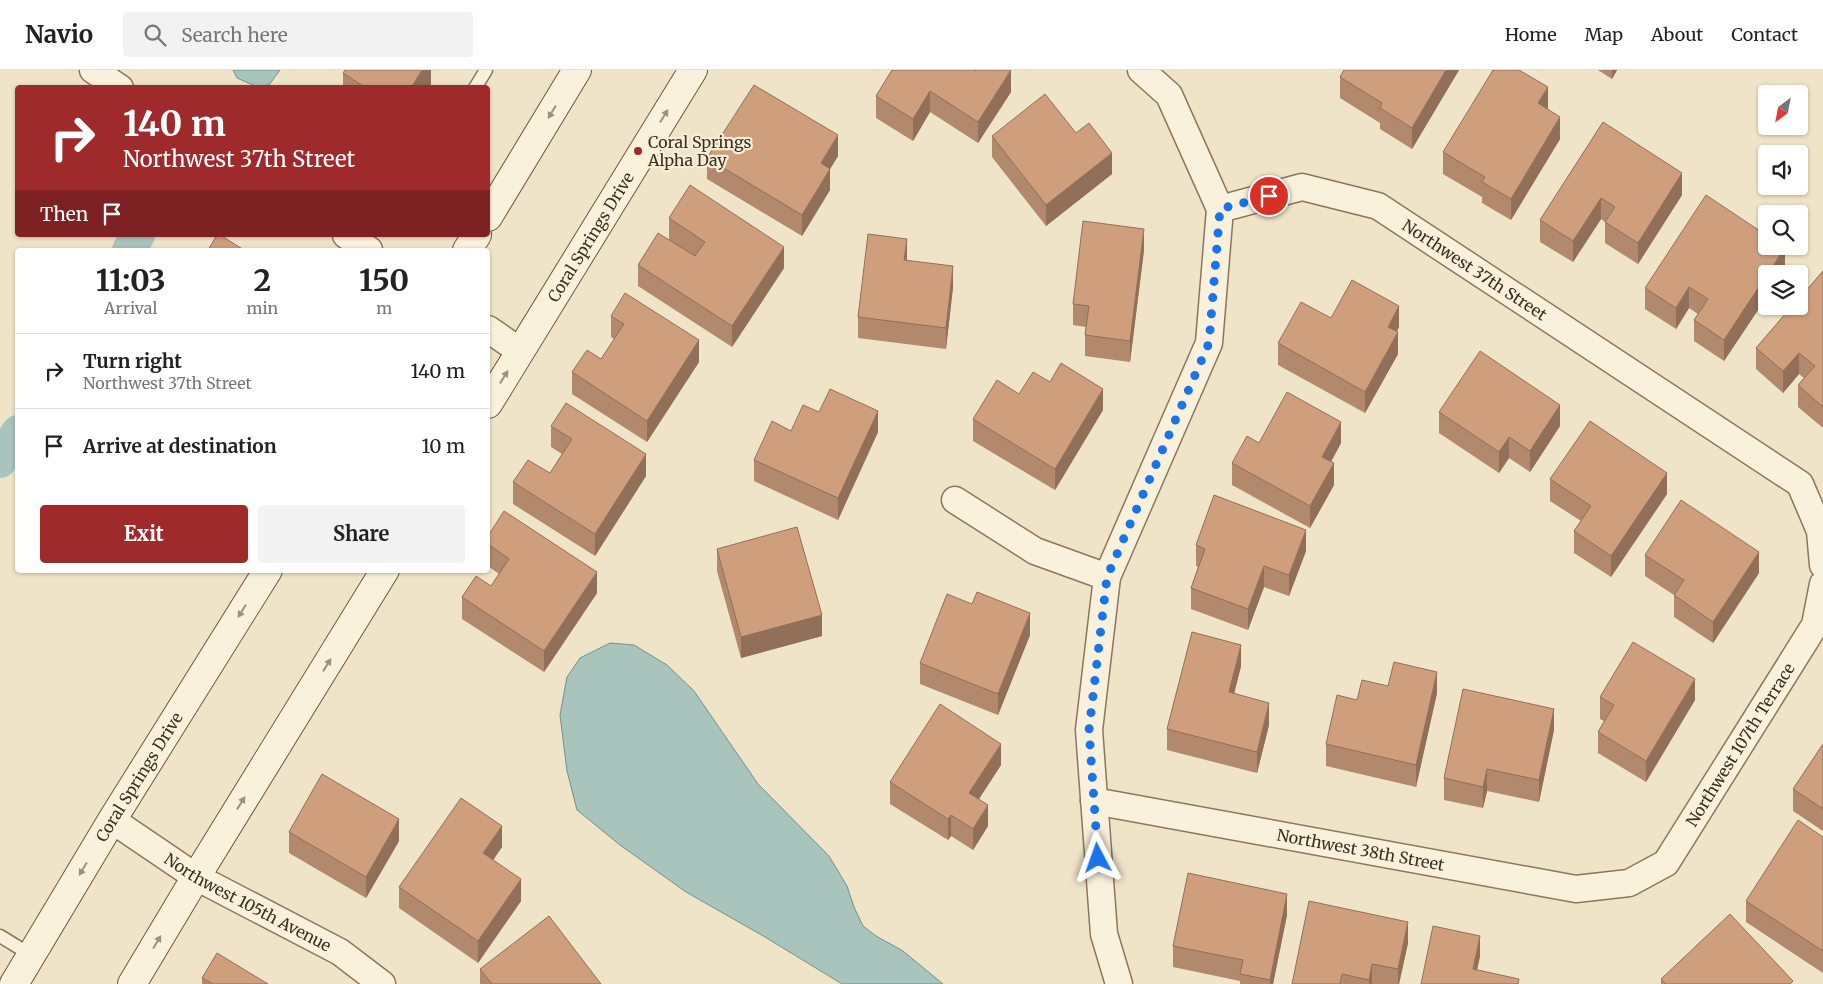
<!DOCTYPE html>
<style>
:root{--surface:#fff;--page:#f2f2f2;--text:#222;--muted:#767676;--line:#e0e0e0;--accent:#9e2a2b}
body{margin:0;font-family:Merriweather,serif;background:var(--page);color:var(--text);height:100vh;display:flex;flex-direction:column;font-size:19px;white-space:nowrap}
*{box-sizing:border-box;margin:0}
p{font-size:16px;color:var(--muted)}
.icon{flex:none;width:28px;height:28px;fill:none;stroke:currentColor;stroke-width:2;stroke-linecap:round;stroke-linejoin:round}
.map{position:relative;flex:1;overflow:hidden}
.details{position:absolute;left:15px;top:178px;width:475px;height:325px;display:flex;flex-direction:column;background:var(--surface);border-radius:5px;box-shadow:0 1px 4px #0004}
.details>*{flex:none}
.hud{position:absolute;left:15px;top:15px;width:475px;height:152px;border-radius:5px;box-shadow:0 1px 4px #0004;background:#9e2a2b;color:#fff;overflow:hidden}
.needle{width:32px;rotate:212deg}
.buttons{position:absolute;left:1758px;top:15px;display:grid;gap:10px}
.buttons a{display:grid;place-items:center;width:50px;height:50px;border-radius:5px;background:var(--surface);box-shadow:0 1px 4px #0004;font-size:25px}
.pin{position:absolute;display:grid;place-items:center;width:42px;height:42px;color:#fff;margin:-21px;border:2px solid #fff;border-radius:50%;box-shadow:0 1px 5px #0007}
.me{position:absolute;width:55px;margin:-28px;rotate:356deg;stroke-linejoin:round;filter:drop-shadow(0 0 4px #0008)}
.turn{display:flex;align-items:center;gap:18px;height:105px;padding:0 25px;font-size:22px}
.turn .icon{width:65px;height:65px;stroke-width:2.5}
.turn b{display:block;font-size:35px;line-height:42px}
.then{display:flex;align-items:center;height:48px;padding:0 25px;background:#0003;gap:10px;font-size:19px}
.eta{display:flex;justify-content:space-evenly;align-items:center;height:85px;text-align:center}
.eta b{font-size:30px;font-weight:700;line-height:35px}
.button{display:flex;gap:10px;margin-top:auto;padding:10px 25px}
.button a{flex:1;height:58px;border-radius:5px;background:var(--accent);color:#fff;font-size:20px;font-weight:700;line-height:58px;text-align:center}
.button a+a{background:var(--page);color:var(--text)}
ul{padding:0;list-style:none}
li{display:flex;align-items:center;gap:15px;height:75px;padding:0 25px;border-top:1px solid var(--line)}
li div{flex:1}
li b{display:block;font-size:19px}
li em{font-style:normal}
header{display:flex;align-items:center;gap:30px;box-sizing:border-box;height:70px;padding:0 25px;background:var(--surface);border-bottom:1px solid var(--line)}
header strong{font-size:24px}
nav{display:flex;gap:28px;margin-inline-start:auto;font-size:18px}
.search{width:350px;height:45px;background:var(--page);display:flex;align-items:center;gap:12px;box-sizing:border-box;padding:0 18px;border-radius:5px;color:var(--muted);font-size:19px}
.map>svg:first-child{display:block}
.water{fill:#a9c4bc;stroke:#6f938a}
.lines{fill:none;stroke-linecap:round;stroke-linejoin:round}
.canal{stroke:#a9c4bc;stroke-width:34}
.service-casing{stroke:#8d765c;stroke-width:15}
.minor-casing{stroke:#8d765c;stroke-width:29}
.secondary-casing{stroke:#6f573f;stroke-width:30}
.service{stroke:#faf1dc;stroke-width:12}
.minor{stroke:#faf1dc;stroke-width:26}
.secondary{stroke:#faf1dc;stroke-width:28}
.wall{fill:#b2896c}
.shaded-wall{fill:#916f58}
.building{fill:#cf9f7d;stroke:#916f58}
.oneway{fill:#9c907e}
.route{stroke:#1a73e8;stroke-width:9;stroke-dasharray:0 16.2}
.poi-dot{fill:#9e2a2b;stroke:#f7eed8;stroke-width:2}
.labels{text-anchor:middle;stroke-width:4.5;stroke-linejoin:round;paint-order:stroke}
.poi-label{font-size:16px;fill:#3d2e20;stroke:#f7eed8;text-anchor:start}
.street-label{font-size:16px;fill:#3d2e20;stroke:#f7eed8}
</style>
<header>
<strong>Navio</strong>
<div class="search"><svg class="icon" aria-label="search" viewBox="0 0 24 24"><circle cx="10" cy="10" r="6"/><path d="M15 15l6 6"/></svg>Search here</div>
<nav><a>Home</a><a>Map</a><a>About</a><a>Contact</a></nav>
</header>
<div class="map">
<svg width="1823" height="914" viewBox="0 0 1823 914">
<rect width="100%" height="100%" fill="#f0e4c8"/>
<path class="water" d="M233 0H280L269 15 255 16 237 8Z
M610 573 634 575 667 595 694 621 758 714 829 786 847 816 854 837 863 856 876 866 903 881 943 914H842L765 867 686 822 620 775 577 740 567 701 560 645 567 607 580 588Z"/>
<g class="lines">
<path class="canal" d="M129 180 138 165
M0 391 18 362"/>
<defs>
<path id="service" d="M475 18 486 0
M0 866 31 885"/>
<g id="minor">
<path d="M93 0 120 18"/>
<path id="s1" d="M1220 139 1302 117 1378 136 1800 414 1820 461 1823 495"/>
<path d="M346 165 369 180"/>
<path d="M488 259 520 281"/>
<path d="M955 430 1035 481 1107 507"/>
<path id="s2" d="M1094 731 1576 819 1629 813 1666 793 1815 555 1823 514"/>
<path id="s3" d="M112 750 196 807 340 882 382 914"/>
<path d="M1119 914 1104 864 1089 660 1107 507 1209 273 1220 139 1169 25 1141 0"/>
</g>
<g id="secondary">
<path d="M488 147 577 0"/>
<path d="M467 180 477 165"/>
<path id="s4" d="M488 334 693 0"/>
<path id="s5" d="M14 914 112 750 268 500"/>
<path d="M132 914 196 807 385 500"/>
</g>
</defs>
<use href="#service" class="service-casing"/>
<use href="#minor" class="minor-casing"/>
<use href="#secondary" class="secondary-casing"/>
<use href="#service" class="service"/>
<use href="#minor" class="minor"/>
<use href="#secondary" class="secondary"/>
</g>
<path class="wall" d="M431 0V14L428 18H343V3Z
M892 0 1011 22 978 73 930 42 913 71 876 48V26Z
M1344 0H1459L1412 79 1380 59V53L1340 28V7Z
M1598 0H1617L1612 9Z
M1548 38 1547 39 1560 69 1511 150 1482 133V127L1443 104V82Z
M1603 52 1682 125 1638 194 1605 173V152L1601 149 1573 192 1540 172V150Z
M1076 63 1112 104 1046 156 992 87V66Z
M838 86 830 99V120L802 166 707 109V88Z
M669 148 784 198 732 277 638 216V195L669 169Z
M1144 180 1130 292 1085 286V265L1086 257 1073 255V234Z
M907 190 953 217 946 279 858 268V247Z
M1785 199 1766 204V228L1724 291 1694 271V250L1698 244 1689 238 1676 259 1645 239V218Z
M1823 201V358L1798 337V315L1804 308 1799 304 1783 323 1756 299V278Z
M611 246 699 292 647 372 572 324V302L601 289 614 269 611 267Z
M1331 248 1399 257 1397 262 1398 284 1365 343 1278 295V273Z
M1050 312 1103 340 1055 420 973 371V349L1019 324Z
M819 342 878 362 838 450 754 411V390L791 361Z
M1439 342 1560 356 1530 402 1509 388 1499 403 1439 363Z
M551 356 646 406 595 486 513 434V412L550 403 562 384 551 377Z
M1259 373H1341L1331 392 1334 415 1310 458 1232 415V393Z
M1550 409 1667 424 1611 507 1574 483V461L1581 451 1550 431Z
M488 466 597 523 544 602 462 549V527L491 516 499 504 488 496Z
M1196 475 1306 481 1289 526 1264 517 1248 560 1191 539V518L1198 497 1196 496Z
M717 479 822 566 741 588 717 501Z
M1645 485 1759 503 1713 573 1674 547V525L1645 506Z
M972 534 1030 565 998 645 920 614V593Z
M1241 596 1234 624 1269 655 1257 703 1167 680V659Z
M1437 623 1416 717 1326 696V674L1357 630Z
M1600 627 1695 630 1646 712 1598 683V662L1604 651 1600 649Z
M1554 660 1539 732 1487 721 1483 738 1444 730V708Z
M1823 674V761L1793 741V719Z
M1001 695 979 729 988 756 973 780 951 766 948 770 890 734V712Z
M289 762 399 771 366 828 289 783Z
M1823 767V903L1746 852V831Z
M502 777 493 790 521 831 478 893 399 838V817Z
M1287 845 1273 914H1240V911L1173 897V876Z
M1408 873 1399 914H1292Z
M480 899 601 914H480Z
M202 908 268 914H202Z
M1661 909 1793 914H1661Z"/>
<path class="shaded-wall" d="M422 0H431V14L428 18H411Z
M1011 0V22L978 73V52Z
M1446 0H1459L1412 79V58Z
M1612 0H1617L1612 9Z
M1548 17V38L1538 55V33Z
M930 21V42L913 71V49Z
M1560 47V69L1511 150V129Z
M838 65V86L830 99V120L802 166V145L821 93Z
M1112 83V104L1046 156V135Z
M1682 103V125L1638 194V173Z
M1601 128V149L1573 192V171Z
M1144 159V180L1130 292V271Z
M907 169V190H904Z
M784 177V198L732 277V256Z
M1785 177V199L1782 204H1768Z
M953 196V217L946 279V258Z
M1766 206V228L1724 291V270Z
M1689 217V238L1676 259V238Z
M1399 236V257L1388 278V257Z
M1398 262V284L1365 343V322Z
M699 270V292L647 372V351Z
M1799 283V304L1783 323V301Z
M1103 319V340L1055 420V399Z
M1560 335V356L1530 402V381Z
M878 341V362L838 450V428Z
M1341 352V373L1322 408V387Z
M1509 367V388L1499 403V382Z
M646 384V406L595 486V464Z
M1334 393V415L1310 458V436Z
M1667 403V424L1611 507V486Z
M1306 460V481L1289 526V505Z
M1759 482V503L1713 573V552Z
M1264 496V517L1248 560V539Z
M597 502V523L544 602V581Z
M1030 543V565L998 645V624Z
M822 545V566L741 588V567Z
M1241 575V596L1229 644V622Z
M1437 602V623L1416 717V695Z
M1695 609V630L1646 712V691Z
M1269 633V655L1257 703V682Z
M1554 639V660L1539 732V710Z
M1001 674V695L969 744V723Z
M1487 699V721L1483 738V717Z
M988 735V756L973 780V759Z
M951 745V766L948 770V749Z
M399 749V771L366 828V807Z
M502 756V777L483 805V783Z
M521 809V831L478 893V871Z
M1287 824V845L1273 914H1270V910Z
M1408 852V873L1399 914H1398V899Z
M1480 866V887L1474 914 1473 899Z
M1372 894V914H1369V910Z"/>
<path class="building" d="M345 0H422L411 18H366L343 3Z
M892 0H974L975 1 976 0H1011L978 52 930 21 913 49 876 26Z
M1344 0H1446L1412 58 1380 38 1382 33 1340 7Z
M1493 0H1519L1548 17 1538 33 1560 47 1511 129 1482 112 1485 107 1443 82Z
M754 15 838 65 821 93 830 99 802 145 707 88Z
M1045 24 1076 63 1089 53 1112 83 1046 135 992 66Z
M1603 52 1682 103 1638 173 1605 152 1615 137 1601 128 1573 171 1540 150Z
M690 115 784 177 732 256 638 195 658 163 695 186 705 172 669 148Z
M1706 125 1766 165V176H1784L1785 177 1768 204H1766V206L1724 270 1694 250 1708 229 1689 217 1676 238 1645 218Z
M1083 151 1144 159 1130 271 1085 265 1089 236 1073 234Z
M868 164 907 169 904 190 953 196 946 258 858 247Z
M217 165H220L244 180H208Z
M1823 201V337L1798 315 1815 296 1799 283 1783 301 1756 278 1792 236H1799V229Z
M1352 210 1399 236 1388 257 1398 262 1365 322 1278 273 1301 232 1331 248Z
M625 223 699 270 647 351 572 302 587 280 601 289 624 254 611 246Z
M1480 281 1560 335 1530 381 1509 367 1499 382 1439 342Z
M1061 293 1103 319 1055 399 973 349 997 310 1019 324 1033 302 1050 312Z
M830 319 878 341 838 428 754 390 772 351 791 361 803 335 819 342Z
M1287 322 1341 352 1322 387 1334 393 1310 436 1232 393 1247 366 1259 373Z
M566 333 646 384 595 464 513 412 528 390 550 403 572 369 551 356Z
M1590 351 1667 403 1611 486 1574 461 1591 436 1550 409Z
M1214 425 1306 460 1289 505 1264 496 1248 539 1191 518 1205 479 1196 475Z
M1681 430 1759 482 1713 552 1674 525 1684 510 1645 485Z
M504 441 597 502 544 581 462 527 476 506 491 516 509 489 488 474V466Z
M797 457 822 545 741 567 717 479Z
M977 522 1030 543 998 624 920 593 947 524 972 534Z
M1192 562 1241 575 1229 622 1269 633 1257 682 1167 659Z
M1633 572 1695 609 1646 691 1598 662 1614 635 1600 627Z
M1394 592 1437 602 1416 695 1326 674 1337 625 1357 630 1362 610 1388 616Z
M1463 619 1554 639 1539 710 1487 699 1483 717 1444 708Z
M940 634 1001 674 969 723 988 735 973 759 951 745 948 749 890 712Z
M1823 674V739L1793 719Z
M322 704 399 749 366 807 289 762Z
M461 728 502 756 483 783 521 809 478 871 399 817Z
M1798 750 1823 767V881L1746 831Z
M1188 803 1287 824 1270 910 1240 904 1243 890 1173 876Z
M1309 831 1408 852 1398 899 1372 894 1369 910 1342 904 1340 914H1292Z
M1730 844 1793 911 1790 914H1666L1661 909Z
M549 846 601 914H492L480 899Z
M1433 856 1480 866 1473 899 1519 909 1518 914H1421Z
M217 883 268 914H213L202 908Z"/>
<defs><path id="oneway-solid" d="M-6-.8H1V-3.2L6.5 0L1 3.2V.8H-6Z" transform="scale(1.25)"/></defs>
<g class="oneway">
<use href="#oneway-solid" transform="translate(552 42) rotate(121)"/>
<use href="#oneway-solid" transform="translate(664 46) rotate(-58)"/>
<use href="#oneway-solid" transform="translate(504 307) rotate(-58)"/>
<use href="#oneway-solid" transform="translate(242 541) rotate(122)"/>
<use href="#oneway-solid" transform="translate(327 595) rotate(-58)"/>
<use href="#oneway-solid" transform="translate(241 733) rotate(-58)"/>
<use href="#oneway-solid" transform="translate(83 799) rotate(121)"/>
<use href="#oneway-solid" transform="translate(157 872) rotate(-59)"/>
</g>
<g class="lines">
<path class="route" d="M1098 788 1089 660 1107 507 1209 273 1220 139 1269 126"/>
</g>
<circle class="poi-dot" cx="638" cy="81" r="5"/>
<g class="labels">
<g class="poi-label">
<text x="648" y="78">Coral Springs<tspan x="648" dy="18">Alpha Day</tspan></text>
</g>
<g class="street-label">
<text dy="6" stroke="none"><textPath href="#s4" startOffset="196">Coral Springs Drive</textPath></text>
<text dy="6" stroke="none"><textPath href="#s1" startOffset="279">Northwest 37th Street</textPath></text>
<text dy="6" stroke="none"><textPath href="#s2" startOffset="725">Northwest 107th Terrace</textPath></text>
<text dy="6" stroke="none"><textPath href="#s5" startOffset="242">Coral Springs Drive</textPath></text>
<text dy="6" stroke="none"><textPath href="#s2" startOffset="271">Northwest 38th Street</textPath></text>
<text dy="6" stroke="none"><textPath href="#s3" startOffset="159">Northwest 105th Avenue</textPath></text>
</g>
</g>
</svg>
<div class="buttons">
<a><svg class="needle" viewBox="-14 -14 28 28"><path d="M0-13l5 13h-10z" fill="#e53935"/><path d="M0 13l5-13h-10z" fill="#767676"/></svg></a>
<a><svg class="icon" aria-label="sound" viewBox="0 0 24 24"><path d="M4 9h4l5-4v14l-5-4H4zM17 9q2 3 0 6"/></svg></a>
<a><svg class="icon" aria-label="search" viewBox="0 0 24 24"><circle cx="10" cy="10" r="6"/><path d="M15 15l6 6"/></svg></a>
<a><svg class="icon" aria-label="layers" viewBox="0 0 24 24"><path d="M12 4l9 5-9 5-9-5zM3 14l9 5 9-5"/></svg></a>
</div>
<div class="pin" style="left:1269px;top:126px;background:#d93025"><svg class="icon" aria-label="arrive" viewBox="0 0 24 24"><path d="M6 21V4h12l-3 4 3 4H6"/></svg></div>
<svg class="me" style="left:1098px;top:788px" viewBox="-20 -20 40 40"><path d="M0-17L14 15 0 8-14 15z" fill="#1a73e8" stroke="#fff" stroke-width="4"/></svg>
<div class="hud">
<div class="turn"><svg class="icon" aria-label="right" viewBox="0 0 24 24"><path d="M7 20v-9h11M14 6l5 5-5 5"/></svg><div><b>140 m</b>Northwest 37th Street</div></div>
<div class="then">Then<svg class="icon" aria-label="arrive" viewBox="0 0 24 24"><path d="M6 21V4h12l-3 4 3 4H6"/></svg></div>
</div>
<section class="details">
<div class="eta">
<div><b>11:03</b><p>Arrival</p></div>
<div><b>2</b><p>min</p></div>
<div><b>150</b><p>m</p></div>
</div>
<ul>
<li><svg class="icon" aria-label="right" viewBox="0 0 24 24"><path d="M7 20v-9h11M14 6l5 5-5 5"/></svg><div><b>Turn right</b><p>Northwest 37th Street</p></div><em>140 m</em></li>
<li><svg class="icon" aria-label="arrive" viewBox="0 0 24 24"><path d="M6 21V4h12l-3 4 3 4H6"/></svg><div><b>Arrive at destination</b></div><em>10 m</em></li>
</ul>
<div class="button"><a>Exit</a><a>Share</a></div>
</section>
</div>
